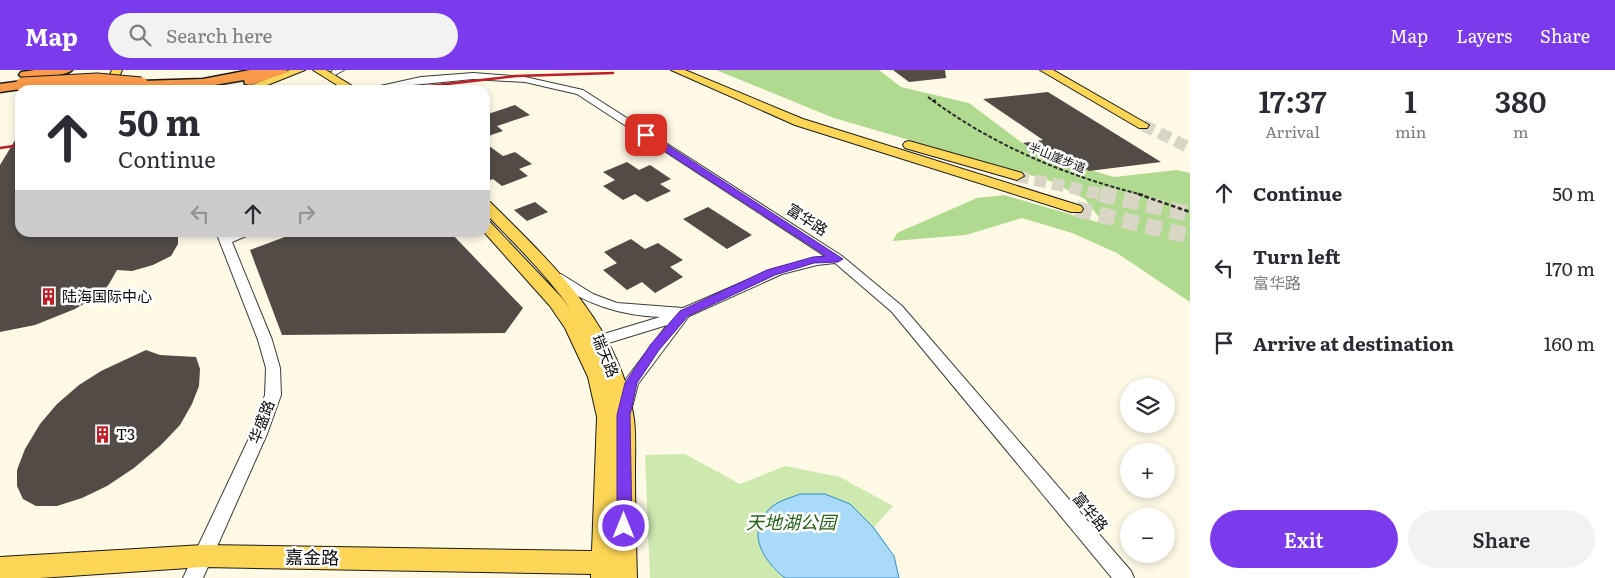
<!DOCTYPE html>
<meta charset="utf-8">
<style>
:root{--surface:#fff;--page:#f2f2f3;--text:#2b2b33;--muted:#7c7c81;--accent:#7c3aed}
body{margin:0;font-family:Literata,"Noto Sans SC",serif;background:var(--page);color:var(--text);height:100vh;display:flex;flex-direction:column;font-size:19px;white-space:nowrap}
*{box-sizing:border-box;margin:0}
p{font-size:16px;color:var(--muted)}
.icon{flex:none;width:28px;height:28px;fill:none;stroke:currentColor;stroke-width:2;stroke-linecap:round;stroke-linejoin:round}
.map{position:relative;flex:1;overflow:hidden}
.sheet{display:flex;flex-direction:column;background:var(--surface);width:425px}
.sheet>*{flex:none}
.top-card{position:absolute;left:15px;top:15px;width:475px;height:152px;border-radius:15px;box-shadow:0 2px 8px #0003;background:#fff;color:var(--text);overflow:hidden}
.fabs{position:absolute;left:1120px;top:308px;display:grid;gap:10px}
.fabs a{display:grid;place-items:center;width:55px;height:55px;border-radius:50%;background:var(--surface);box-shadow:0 2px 8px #0003;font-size:25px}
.pin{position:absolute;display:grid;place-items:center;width:42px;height:42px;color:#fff;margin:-21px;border-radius:10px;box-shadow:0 2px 8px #0006}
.me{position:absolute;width:55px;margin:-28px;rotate:0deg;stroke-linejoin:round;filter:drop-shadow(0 0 4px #0008)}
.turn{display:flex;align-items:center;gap:18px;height:105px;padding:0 20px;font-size:22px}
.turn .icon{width:65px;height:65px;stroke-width:2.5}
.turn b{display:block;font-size:35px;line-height:42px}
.lanes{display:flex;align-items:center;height:48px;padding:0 20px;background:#0003;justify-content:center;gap:25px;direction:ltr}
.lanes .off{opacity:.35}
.eta{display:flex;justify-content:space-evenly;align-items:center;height:85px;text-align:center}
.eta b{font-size:30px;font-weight:600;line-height:35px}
.primary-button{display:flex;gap:10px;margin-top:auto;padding:10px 20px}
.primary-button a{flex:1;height:58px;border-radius:30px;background:var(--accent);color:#fff;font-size:20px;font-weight:600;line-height:58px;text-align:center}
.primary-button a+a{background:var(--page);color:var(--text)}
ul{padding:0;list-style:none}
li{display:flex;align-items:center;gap:15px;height:75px;padding:0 20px}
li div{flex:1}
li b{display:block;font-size:19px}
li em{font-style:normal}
header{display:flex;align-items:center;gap:30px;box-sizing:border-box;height:70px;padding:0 25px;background:var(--accent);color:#fff}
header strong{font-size:24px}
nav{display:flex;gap:28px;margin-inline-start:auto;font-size:18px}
.search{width:350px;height:45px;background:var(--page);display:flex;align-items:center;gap:12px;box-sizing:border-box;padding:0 18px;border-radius:28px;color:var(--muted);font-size:19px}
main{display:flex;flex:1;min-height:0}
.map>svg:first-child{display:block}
.green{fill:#cde9b0}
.forest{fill:#b0da8f}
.water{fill:#a9daf8;stroke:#2e8ed0}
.building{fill:#524b46}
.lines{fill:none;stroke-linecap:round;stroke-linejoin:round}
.major-tunnel-far1{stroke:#dad6c5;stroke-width:12;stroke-dasharray:12 6;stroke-linecap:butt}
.major-tunnel{stroke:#dad6c5;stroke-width:16;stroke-dasharray:16 8;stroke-linecap:butt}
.minor-casing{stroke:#3c3c3c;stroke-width:2}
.major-casing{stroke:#1a1a1a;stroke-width:2}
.highway-casing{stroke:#1a1a1a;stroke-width:3}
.path-far1{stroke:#2b2b2b;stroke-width:2;stroke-dasharray:4 2;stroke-linecap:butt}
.path{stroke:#2b2b2b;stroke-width:2.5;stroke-dasharray:4.5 2.5;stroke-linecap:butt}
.minor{fill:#fff;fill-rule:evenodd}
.major{fill:#fdd658;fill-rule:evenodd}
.highway{fill:#f99b4a;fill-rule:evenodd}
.rail{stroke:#bc1f25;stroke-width:2.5}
.highway-bridge-casing{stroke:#1a1a1a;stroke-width:17;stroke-linecap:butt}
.highway-bridge{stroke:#f99b4a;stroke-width:15}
.route{fill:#7c3aed;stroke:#51269a}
.labels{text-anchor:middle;stroke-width:5;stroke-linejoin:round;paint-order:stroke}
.far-street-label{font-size:12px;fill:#090909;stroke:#fff}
.street-label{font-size:15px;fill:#090909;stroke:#fff}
.poi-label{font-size:15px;fill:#090909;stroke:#fff;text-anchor:start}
.near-park-label{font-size:18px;font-style:italic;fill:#28611a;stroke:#fff}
.near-street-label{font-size:18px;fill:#090909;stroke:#fff}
</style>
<header>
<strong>Map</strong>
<div class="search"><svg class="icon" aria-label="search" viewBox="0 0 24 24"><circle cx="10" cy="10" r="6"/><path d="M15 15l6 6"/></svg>Search here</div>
<nav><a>Map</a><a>Layers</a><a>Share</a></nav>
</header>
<main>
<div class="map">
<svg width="1190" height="508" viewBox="0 0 1190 508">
<rect width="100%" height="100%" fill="#fffae6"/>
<path class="green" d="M685 384 740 414 785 396 840 407 893 436 874 457 894 486 899 508H650L645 385Z"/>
<path class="forest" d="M716 0H879L901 17 969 33 1037 84 1114 107 1177 100 1190 103V232L1117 183 1072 163 1022 148 966 165 893 171 897 163 977 128 1004 125 1104 154 1085 129 1050 111 834 48Z"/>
<path class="water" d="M800 424H825L850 434 873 457 894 486 899 508H785C761 489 744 459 774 435 781 430 793 427 800 424Z"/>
<path class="building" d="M893 0H945L946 8 909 12Z
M1048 22 1161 92 1089 101 1072 89 1050 92 1023 73 1043 70 983 29Z
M515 35 530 45 497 56 503 61 485 67V45Z
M20 62V162H178V174L171 186 153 195 132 201 117 200 109 214 102 223 75 239 35 255 0 262V95Z
M485 73 503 86 515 82 532 94 519 99 528 106 502 116 493 109 485 112Z
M627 92 639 100 650 95 671 109 660 114 671 121 647 132 635 124 623 130 603 116 615 110 603 102Z
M535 132 548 142 527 151 514 140Z
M708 137 752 165 727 179 683 149Z
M298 162H450L523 238 505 263 282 265 250 180Z
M631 169 645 179 658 173 683 190 670 197 683 207 655 223 642 212 627 220 603 200 617 193 604 182Z
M146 280 160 285 196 287 200 299 199 316 192 334 180 355 161 375 134 398 107 416 82 428 57 436H36L23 429 17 416V400L25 379 40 354 57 334 79 315 101 301Z"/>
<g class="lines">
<path class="major-tunnel-far1" d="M1143 55 1190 78
M1017 106 1106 125"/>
<path class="major-tunnel" d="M1100 124 1190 144
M1076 139 1190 166"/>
<defs>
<path id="minor" d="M333 0H344L335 5 331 2Z
M473 3 525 7 583 20 842 186 902 236 1131 501 1134 508H1112L892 242 835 193 817 195 782 204 689 246 638 314 630 345 624 347 618 345 616 341 626 309 667 255 589 279 584 278 582 274 584 270 660 247C618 245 586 234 551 210L550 207 551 204H561L593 224 617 233 683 238 773 199 825 186 577 24 525 12 473 9 362 20 421 7Z
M216 162H228L229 165 237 162H256L232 172 272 270 280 298 281 325 267 364 203 508H183L251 364 265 325 266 298 258 270Z"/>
<path id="major" d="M112 0H122L119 7 124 16 131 20H116L109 7Z
M290 0H305L255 20H239Z
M313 0H326L359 20H345Z
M671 0H685L803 49 1081 136 1083 139 1081 142H1071L795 55Z
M1040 0H1053L1149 55 1147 58H1139Z
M909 71 1022 103 1024 106 1017 110 905 78 903 75 905 72Z
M485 131 490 132C552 193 621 258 634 349 636 366 635 384 635 402 635 437 636 473 637 508H591V504L203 497 40 508H0V487L203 475 592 481 597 347 588 307 565 258 550 236 484 162 485 151 490 152 562 228 572 241C547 205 515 174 485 143Z"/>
<path id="highway" d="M35 0H72C67 6 25 11 19 5L21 2Z
M250 0H287L286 3 250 15 245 14 244 10 203 17 141 19 134 15 141 11 203 9Z
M44 8 51 12 49 15 0 22V14Z"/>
</defs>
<use href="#minor" class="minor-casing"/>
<use href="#major" class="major-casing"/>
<use href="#highway" class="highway-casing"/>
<path class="path-far1" d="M928 27C992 75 1066 106 1143 125
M932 31 937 30"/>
<path class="path" d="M1138 124 1190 142"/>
<use href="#minor" class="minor"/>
<use href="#major" class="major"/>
<use href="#highway" class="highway"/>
<path class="rail" d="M394 20 516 6 613 3
M0 78 20 75"/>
<defs>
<path id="highway-bridge" d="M23 15 97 11 141 15"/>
</defs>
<use href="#highway-bridge" class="highway-bridge-casing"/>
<use href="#highway-bridge" class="highway-bridge"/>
</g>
<path class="route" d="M643 63H649L843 189 838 192 814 193 775 205 688 246 659 280 637 313 630 345 632 456 630 461 624 463 619 461 617 456V345L625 313 651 274 680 241 767 200 813 187 826 186 643 67Z"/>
<defs>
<symbol id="building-bare" viewBox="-9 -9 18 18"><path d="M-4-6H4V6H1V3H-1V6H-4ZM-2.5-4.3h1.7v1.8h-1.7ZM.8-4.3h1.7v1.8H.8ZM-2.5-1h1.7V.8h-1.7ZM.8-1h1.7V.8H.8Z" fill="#bc1f25" stroke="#fff" stroke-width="2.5" paint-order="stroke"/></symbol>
</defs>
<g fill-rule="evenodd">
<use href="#building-bare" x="36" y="214" width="25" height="25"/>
<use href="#building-bare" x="90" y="352" width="25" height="25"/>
</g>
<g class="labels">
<g class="far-street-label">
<text transform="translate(1057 88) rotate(22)" y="4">半山崖步道</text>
</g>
<g class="street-label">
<text transform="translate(807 150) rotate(33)" y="5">富华路</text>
<text transform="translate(605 286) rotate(68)" y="5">瑞天路</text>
<text transform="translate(262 352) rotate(-69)" y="5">华盛路</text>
<text transform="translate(1090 442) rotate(50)" y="5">富华路</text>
</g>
<g class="poi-label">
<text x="62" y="232">陆海国际中心</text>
<text x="116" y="370">T3</text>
</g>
<g class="near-park-label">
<text x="791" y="459">天地湖公园</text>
</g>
<g class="near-street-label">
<text transform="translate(312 488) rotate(1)" y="6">嘉金路</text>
</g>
</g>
</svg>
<div class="fabs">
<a><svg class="icon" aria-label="layers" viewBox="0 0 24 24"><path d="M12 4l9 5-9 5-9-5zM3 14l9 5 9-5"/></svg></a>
<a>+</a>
<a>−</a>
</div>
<div class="pin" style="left:646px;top:65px;background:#d93025"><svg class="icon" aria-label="arrive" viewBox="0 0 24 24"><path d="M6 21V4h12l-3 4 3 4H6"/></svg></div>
<svg class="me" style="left:624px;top:456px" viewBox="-20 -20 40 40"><circle r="17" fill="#7c3aed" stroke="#fff" stroke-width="3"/><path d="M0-11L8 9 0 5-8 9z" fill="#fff"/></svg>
<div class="top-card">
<div class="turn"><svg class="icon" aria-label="ahead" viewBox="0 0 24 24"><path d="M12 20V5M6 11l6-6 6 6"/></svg><div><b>50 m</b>Continue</div></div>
<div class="lanes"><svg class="icon off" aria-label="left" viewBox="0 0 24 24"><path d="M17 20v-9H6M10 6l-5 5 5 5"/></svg><svg class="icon" aria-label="ahead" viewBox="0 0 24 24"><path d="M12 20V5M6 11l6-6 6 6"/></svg><svg class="icon off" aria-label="right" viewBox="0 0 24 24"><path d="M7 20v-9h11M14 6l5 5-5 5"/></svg></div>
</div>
</div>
<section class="sheet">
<div class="eta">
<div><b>17:37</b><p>Arrival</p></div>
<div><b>1</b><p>min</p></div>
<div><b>380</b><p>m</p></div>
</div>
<ul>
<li><svg class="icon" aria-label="ahead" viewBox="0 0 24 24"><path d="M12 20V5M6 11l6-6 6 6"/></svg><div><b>Continue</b></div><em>50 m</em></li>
<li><svg class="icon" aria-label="left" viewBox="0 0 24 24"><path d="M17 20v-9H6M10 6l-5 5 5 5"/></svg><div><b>Turn left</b><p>富华路</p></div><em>170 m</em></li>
<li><svg class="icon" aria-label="arrive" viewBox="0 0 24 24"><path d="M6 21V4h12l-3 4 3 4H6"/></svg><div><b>Arrive at destination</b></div><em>160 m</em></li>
</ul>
<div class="primary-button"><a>Exit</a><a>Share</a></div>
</section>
</main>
